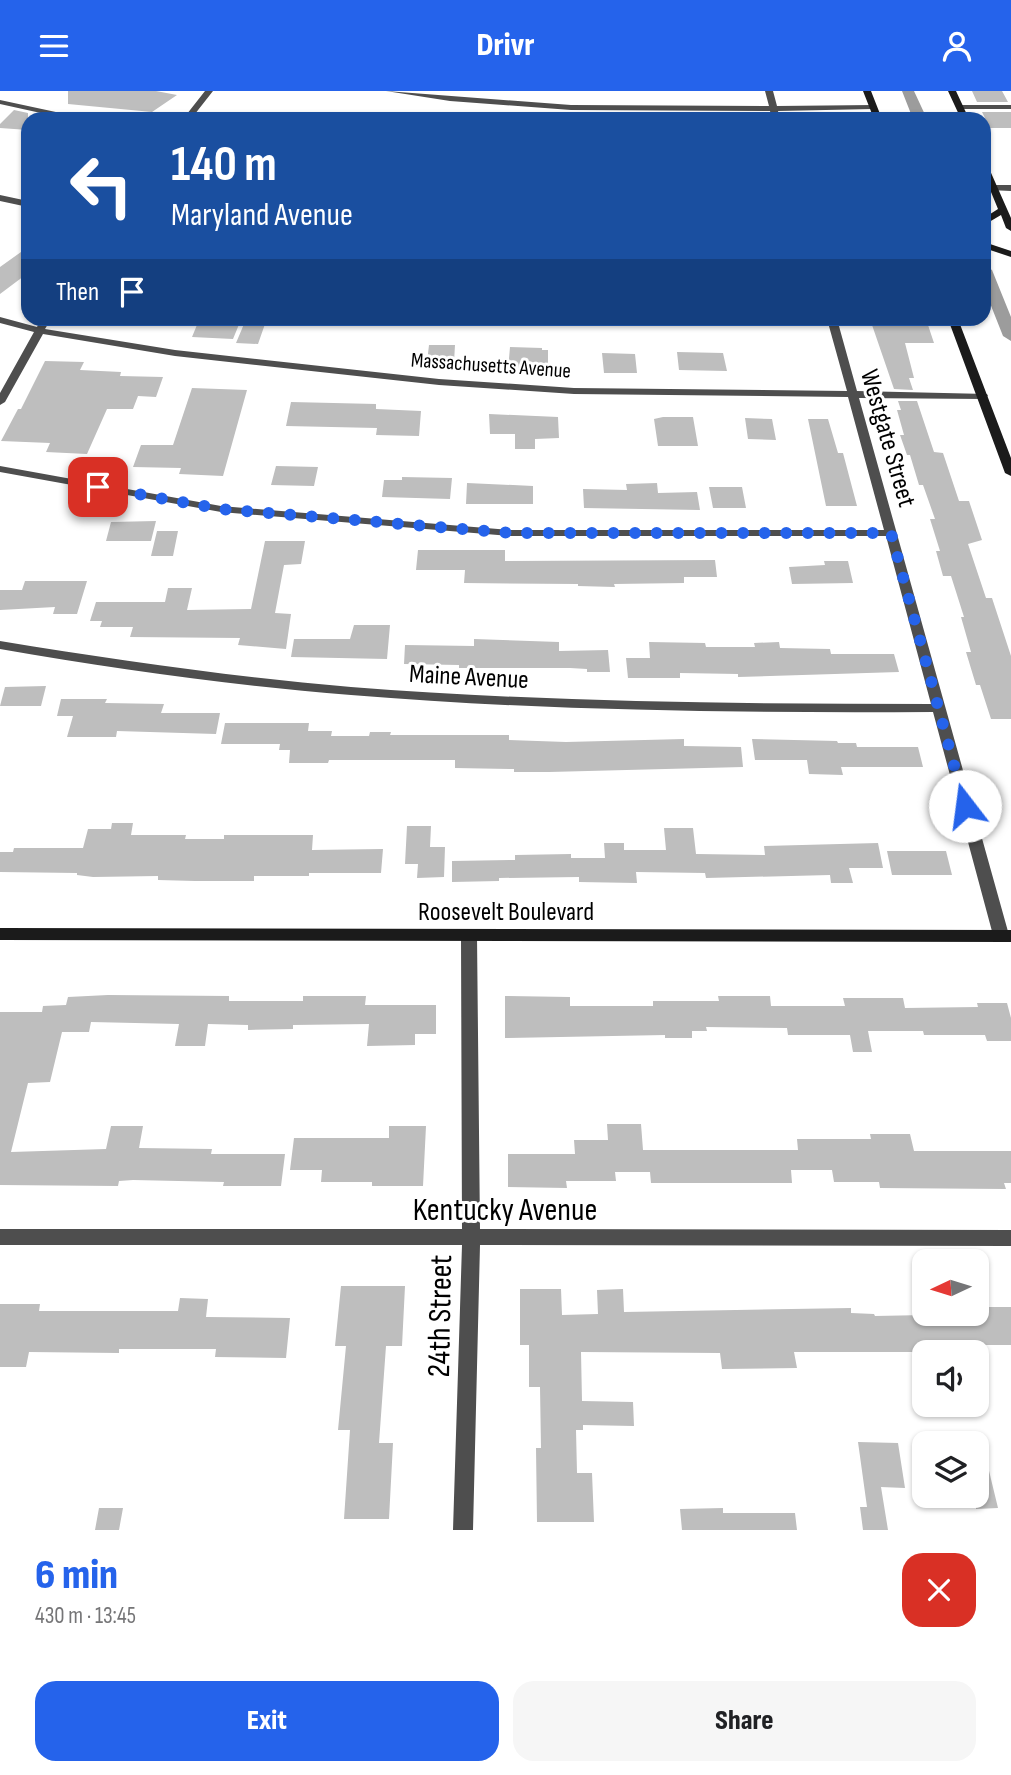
<!DOCTYPE html>
<meta charset="utf-8">
<style>
:root{--surface:#fff;--page:#f6f6f6;--text:#202124;--muted:#757577;--accent:#2563eb}
body{margin:0;font-family:"Sofia Sans Condensed",sans-serif;background:var(--page);color:var(--text);height:100vh;display:flex;flex-direction:column;font-size:26px;white-space:nowrap}
*{box-sizing:border-box;margin:0}
p{font-size:23px;color:var(--muted)}
.icon{flex:none;width:38px;height:38px;fill:none;stroke:currentColor;stroke-width:2;stroke-linecap:round;stroke-linejoin:round}
.map{position:relative;height:1439px;overflow:hidden}
.drawer{display:flex;flex-direction:column;background:var(--surface);flex:1}
.drawer>*{flex:none}
.banner{position:absolute;left:21px;top:21px;width:970px;height:214px;border-radius:21px;box-shadow:0 2px 5px #0004;background:#1a4fa0;color:#fff;overflow:hidden}
.needle{width:46px;rotate:266deg}
.tools{position:absolute;left:912px;top:1158px;display:grid;gap:14px}
.tools a{display:grid;place-items:center;width:77px;height:77px;border-radius:14px;background:var(--surface);box-shadow:0 2px 5px #0004;font-size:35px}
.pin{position:absolute;display:grid;place-items:center;width:60px;height:60px;color:#fff;margin:-30px;border-radius:14px;box-shadow:0 4px 10px #0006}
.me{position:absolute;width:77px;margin:-38px;rotate:345deg;stroke-linejoin:round;filter:drop-shadow(0 0 5px #0008)}
.turn{display:flex;align-items:center;gap:24px;height:147px;padding:0 35px;font-size:32px}
.turn .icon{width:91px;height:91px;stroke-width:2.5}
.turn b{display:block;font-size:49px;line-height:60px}
.then{display:flex;align-items:center;height:66px;padding:0 35px;background:#0003;gap:14px;font-size:26px}
.round{display:grid;place-items:center;flex:none;width:74px;height:74px;border-radius:21px;background:var(--page)}
.summary{display:flex;align-items:center;justify-content:space-between;height:119px;padding:0 35px}
h1{font-size:42px;font-weight:800;line-height:52px;color:var(--accent)}
.cta{display:flex;gap:14px;margin-top:auto;padding:14px 35px}
.cta a{flex:1;height:80px;border-radius:21px;background:var(--accent);color:#fff;font-size:28px;font-weight:800;line-height:80px;text-align:center}
.cta a+a{background:var(--page);color:var(--text)}
header{display:flex;justify-content:space-between;align-items:center;height:91px;padding:0 35px;background:var(--accent);color:#fff;font-size:32px;font-weight:800}
.map>svg:first-child{display:block}
.lines{fill:none;stroke-linecap:round;stroke-linejoin:round}
.canal{fill:#9c9c9c;fill-rule:evenodd}
.building{fill:#bebebe}
.street{fill:#4e4e4e;fill-rule:evenodd}
.secondary{fill:#1b1b1b;fill-rule:evenodd}
.route{stroke:#2563eb;stroke-width:12;stroke-dasharray:0 21.6}
.labels{text-anchor:middle;stroke-width:6;stroke-linejoin:round;paint-order:stroke}
.far-street-label{font-size:21px;fill:#000;stroke:#fff}
.street-label{font-size:26px;fill:#000;stroke:#fff}
.near-street-label{font-size:32px;fill:#000;stroke:#fff}
</style>
<header><svg class="icon" aria-label="menu" viewBox="0 0 24 24"><path d="M4 6h16M4 12h16M4 18h16"/></svg>Drivr<svg class="icon" aria-label="person" viewBox="0 0 24 24"><circle cx="12" cy="8" r="4"/><path d="M4 21q1-7 8-7t8 7"/></svg></header>
<div class="map">
<svg width="1011" height="1439" viewBox="0 0 1011 1439">
<rect width="100%" height="100%" fill="#fff"/>
<g class="lines">
<path class="canal" d="M902 0H914L927 28H913Z
M984 174 992 179 1011 226V250L1003 245 984 197Z"/>
</g>
<path class="building" d="M68 0H156L177 4 152 21 68 13Z
M972 0H1002L1008 11H977Z
M14 19 28 22V39L0 37V33Z
M982 21H1011V37H990Z
M28 156V182L0 203V176Z
M875 228H926L934 252H905L914 287H909L913 299 894 298 871 231H876Z
M199 229 240 231 233 248 192 246Z
M244 233H265L258 253 236 252Z
M429 254H455L454 271H427Z
M510 256 542 257V259H548V280L508 279Z
M677 261 723 262 727 280 679 279Z
M602 262 635 263 637 282H604Z
M45 270 84 271 80 279 121 281 120 285 163 286 156 306 138 305 133 318H107L87 363 46 361 50 352 1 350 18 318H21Z
M192 297 247 299 223 385 179 383 181 377 133 376 141 354H173Z
M898 310H917L934 361 943 362 959 410H969L982 449 968 453 986 507H992L1011 565V628H991L980 594H976L966 561H971L961 526H964L951 485H943L936 460H940L930 428H935L923 394H919L910 364H907L900 344H904L897 319H901Z
M291 311 376 313V318L421 320 419 345 376 344 377 337 286 335Z
M489 323 558 326 559 347 535 348V358H515V343H490Z
M663 326H693L698 355H658L654 328Z
M745 327 772 328 776 349 748 348Z
M808 328H828L838 362H843L857 415H826Z
M276 375 318 376 314 395 271 394Z
M402 386 452 387 450 408 382 406 384 389H402Z
M467 392 533 395V413H466Z
M657 392 658 402 697 401 700 419 584 417 583 398 627 399 626 393Z
M709 396H742L746 417H713Z
M156 430 151 450H106L111 431Z
M157 440H178L173 465H151Z
M265 450H305L301 473 284 474 275 522 291 523 286 558 238 554 240 547 130 546 133 536H100L102 530H90L96 511H165L168 497H192L187 519 251 518Z
M418 459H505V470L715 469 717 486H684V492L614 493 615 496 578 495V493L464 492 465 479H416Z
M824 470H848L853 492 792 493 789 476 825 474Z
M25 490H87L77 523H53L55 516 0 519V499H22Z
M354 534H390L387 568 291 566 294 548H350Z
M474 548 559 551V560L608 559 610 581H587V578L570 577H459V574L404 573 405 554 474 555Z
M649 551 705 552 706 556H755L754 552 779 551 780 557 830 558 831 563H894L899 581 738 586V583L680 582V587H628L626 567H650Z
M46 595 41 615H0L5 596Z
M61 608H107L105 612 164 613 161 622H220L216 643 117 640 116 646H67L73 625H57Z
M225 632H309L308 640H332L331 645H369L370 641H391L390 644H509V649L566 651 684 648V655L741 656 743 676 549 681H514V678L455 677V669H329L328 672H289L290 659H279L280 653H221Z
M752 648 837 650 838 652H856L857 656H918L923 676H841L843 684 809 683 807 669H755Z
M112 732H133L131 744H186L185 748H224V744H313L312 759 383 758 381 782H309V785H254V790H195L158 789V785L93 786 77 784V782L0 781V761H13L14 757H83L88 738H111Z
M407 735H431L430 756H445L444 786 417 787 418 773H405Z
M664 737H693L696 763 765 764 764 755 878 752 883 777H849L853 792H831L830 784 706 787 705 782 636 781 637 792 579 791V786L499 787V790L452 791V770L515 769V764L571 763V767H605L604 752H624V759H666Z
M887 760H946L952 784H892Z
M108 904 229 905V910H303V905H366L365 914H436V943H415V954L367 955 369 933 293 934V938L248 939V934L208 933 205 955H175L179 933 91 931 89 941H62L50 991 28 992 11 1061 106 1058 111 1035H143L139 1057 212 1058 211 1063H285L281 1095H223L224 1091 133 1089 119 1090 118 1095 0 1094V921H42L43 915 66 914 68 906Z
M505 905 570 906V915H653V910H719L718 905H770L771 915H845L843 907H903L905 917 978 916 977 912H1007L1011 927V950H987L985 944H924L923 940H868L872 961H853L850 944H788L787 937 706 936 707 940H692V947H665V944L505 947Z
M607 1033H641L643 1059H798L797 1048H871L870 1043H910L914 1060H1011V1092H1004L1006 1098 880 1097 879 1091H834L832 1079H791L792 1092H651L650 1081H615L616 1090H566L567 1097 508 1096V1063H575L574 1049H608Z
M389 1035H426L423 1095H372V1091H321L322 1079H290L294 1047H389Z
M341 1195H405L402 1255H386L379 1352H393L389 1428H344L350 1339H338L346 1255H335Z
M520 1198H561L562 1224 598 1223 597 1199 623 1198 624 1221 851 1217V1222L874 1223 875 1225 976 1223V1216H1011V1254H962L964 1261H794L797 1277 722 1278 720 1262 581 1261 582 1310 633 1311 634 1335 583 1334V1339H576L577 1382H592L594 1431H537L536 1357H541L540 1296H529V1254H520Z
M180 1207 208 1208 206 1226 290 1227 286 1267 215 1266 216 1258H119V1262L29 1261 26 1276H0V1213H40L39 1220H178Z
M858 1351 898 1352 905 1397 881 1396 888 1439H863L860 1416H867Z
M976 1355H983L998 1417 976 1418Z
M99 1417H123L119 1439H95Z
M723 1417V1422H795L797 1439H682L680 1418Z"/>
<g class="lines">
<path class="street" d="M205 0H213L191 28H183Z
M386 0 571 14 769 15 765 0H773L777 15 873 14 877 16 873 18 778 20 780 28H772L770 20 571 19 450 10Z
M0 9 79 26 83 28H68L0 13Z
M960 14H1011V18H957V14Z
M992 94H1011V100L989 99V95Z
M0 104 28 110V116L0 110Z
M0 226 37 236 41 228H51L45 238 175 259 439 288 574 297 847 300 827 228H837L857 300 987 303 988 305 983 308 859 307 1009 844 1006 848H996L993 844 933 621C739 622 545 620 351 604 233 595 117 578 0 558V550C116 569 233 586 351 596 544 611 737 613 931 613L886 445H511L221 421 0 381V375L221 415 511 439H884L848 306 574 303 439 294 175 265 43 243 5 311 0 314V302L34 241 0 232Z
M469 839 474 841 477 845 480 1138 1011 1139V1155L480 1154 473 1439H453L462 1154H0V1138H462L461 845 464 841Z"/>
<path class="secondary" d="M863 0H871L882 28H874Z
M948 0H956L969 28H961Z
M984 72 988 75 1011 127V140L1006 137 1001 124 984 134V127L998 118 984 84Z
M984 151 1011 160V166L984 157Z
M948 228H958L1011 367V385L1005 382Z
M0 837 1011 839V851L0 849Z"/>
</g>
<g class="lines">
<path class="route" d="M98 396 221 418 511 442H891L965 715"/>
</g>
<g class="labels">
<g class="far-street-label">
<text transform="translate(491 274) rotate(4)" y="7">Massachusetts Avenue</text>
</g>
<g class="street-label">
<text transform="translate(889 347) rotate(74)" y="9">Westgate Street</text>
<text transform="translate(469 585) rotate(3)" y="9">Maine Avenue</text>
<text x="506" y="829">Roosevelt Boulevard</text>
</g>
<g class="near-street-label">
<text x="505" y="1129">Kentucky Avenue</text>
<text transform="translate(439 1225) rotate(-89)" y="11">24th Street</text>
</g>
</g>
</svg>
<div class="tools">
<a><svg class="needle" viewBox="-14 -14 28 28"><path d="M0-13l5 13h-10z" fill="#e53935"/><path d="M0 13l5-13h-10z" fill="#757577"/></svg></a>
<a><svg class="icon" aria-label="sound" viewBox="0 0 24 24"><path d="M4 9h4l5-4v14l-5-4H4zM17 9q2 3 0 6"/></svg></a>
<a><svg class="icon" aria-label="layers" viewBox="0 0 24 24"><path d="M12 4l9 5-9 5-9-5zM3 14l9 5 9-5"/></svg></a>
</div>
<div class="pin" style="left:98px;top:396px;background:#d93025"><svg class="icon" aria-label="arrive" viewBox="0 0 24 24"><path d="M6 21V4h12l-3 4 3 4H6"/></svg></div>
<svg class="me" style="left:965px;top:715px" viewBox="-20 -20 40 40"><circle r="19" fill="#fff"/><path d="M0-13L10 11 0 6-10 11z" fill="#2563eb"/></svg>
<div class="banner">
<div class="turn"><svg class="icon" aria-label="left" viewBox="0 0 24 24"><path d="M17 20v-9H6M10 6l-5 5 5 5"/></svg><div><b>140 m</b>Maryland Avenue</div></div>
<div class="then">Then<svg class="icon" aria-label="arrive" viewBox="0 0 24 24"><path d="M6 21V4h12l-3 4 3 4H6"/></svg></div>
</div>
</div>
<section class="drawer">
<div class="summary"><div><h1>6 min</h1><p>430 m · 13:45</p></div><a class="round" style="background:#d93025;color:#fff"><svg class="icon" aria-label="close" viewBox="0 0 24 24"><path d="M6 6l12 12M18 6L6 18"/></svg></a></div>
<div class="cta"><a>Exit</a><a>Share</a></div>
</section>
